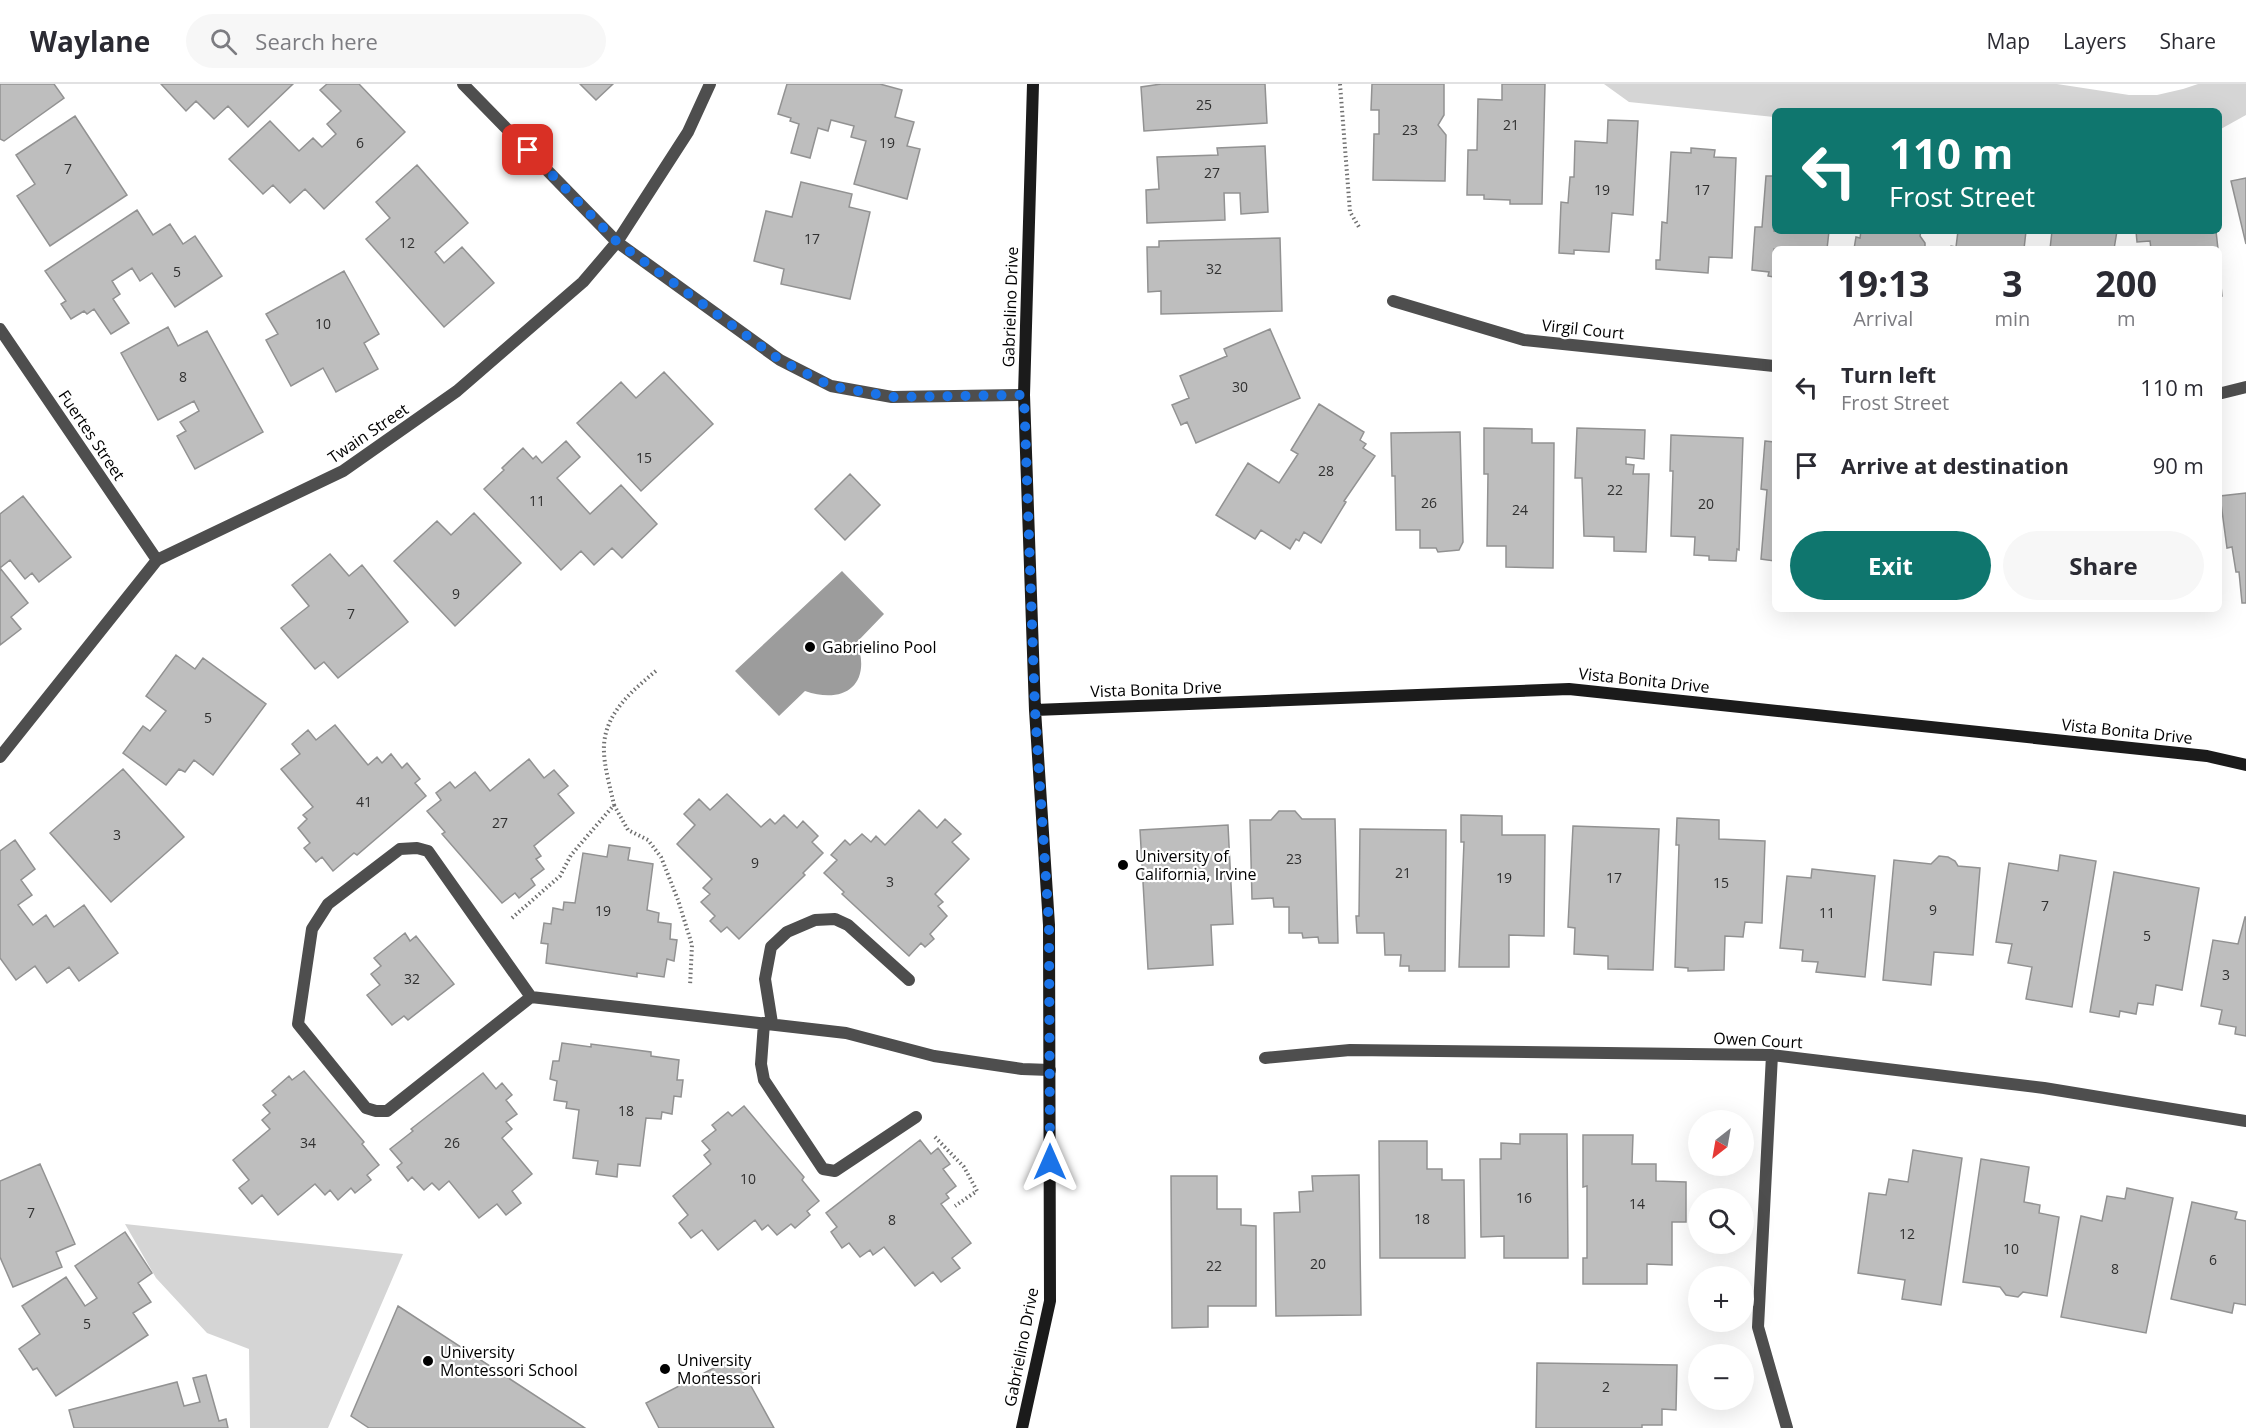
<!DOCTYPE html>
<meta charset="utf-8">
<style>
:root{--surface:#fff;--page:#f7f7f7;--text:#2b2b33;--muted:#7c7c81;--line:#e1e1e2;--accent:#0f766e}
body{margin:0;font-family:"Open Sans",sans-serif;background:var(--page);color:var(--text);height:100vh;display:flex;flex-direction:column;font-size:22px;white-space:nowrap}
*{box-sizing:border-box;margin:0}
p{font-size:20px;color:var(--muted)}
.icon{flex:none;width:33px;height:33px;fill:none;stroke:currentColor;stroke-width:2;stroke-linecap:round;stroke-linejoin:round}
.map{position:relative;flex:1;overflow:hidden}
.sheet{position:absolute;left:1772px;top:162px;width:450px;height:366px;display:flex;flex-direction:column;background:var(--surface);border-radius:9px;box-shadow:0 6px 24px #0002}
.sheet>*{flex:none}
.banner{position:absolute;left:1772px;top:24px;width:450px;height:126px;border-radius:9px;box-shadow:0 6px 24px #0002;background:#0f766e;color:#fff;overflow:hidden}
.needle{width:39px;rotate:211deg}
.fabs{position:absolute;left:1688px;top:1026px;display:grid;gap:12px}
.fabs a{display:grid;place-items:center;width:66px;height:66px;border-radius:50%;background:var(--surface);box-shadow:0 6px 24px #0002;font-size:30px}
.pin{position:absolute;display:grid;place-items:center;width:51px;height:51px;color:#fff;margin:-26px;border-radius:12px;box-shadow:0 3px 9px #0006}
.me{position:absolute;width:66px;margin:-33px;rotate:0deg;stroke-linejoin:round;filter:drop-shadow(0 0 4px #0008)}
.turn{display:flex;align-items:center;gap:21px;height:126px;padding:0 18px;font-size:27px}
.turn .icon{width:78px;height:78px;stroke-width:2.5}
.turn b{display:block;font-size:42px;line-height:51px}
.eta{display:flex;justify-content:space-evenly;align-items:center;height:102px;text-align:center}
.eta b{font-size:36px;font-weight:700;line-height:42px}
.button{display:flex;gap:12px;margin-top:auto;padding:12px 18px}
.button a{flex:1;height:69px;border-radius:36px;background:var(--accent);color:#fff;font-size:24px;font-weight:700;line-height:69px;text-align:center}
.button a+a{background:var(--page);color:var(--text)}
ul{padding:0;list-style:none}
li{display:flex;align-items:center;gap:18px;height:78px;padding:0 18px}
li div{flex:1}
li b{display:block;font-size:22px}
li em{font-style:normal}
header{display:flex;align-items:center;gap:36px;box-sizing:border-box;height:84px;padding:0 30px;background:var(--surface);border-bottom:2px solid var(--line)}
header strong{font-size:28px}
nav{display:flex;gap:33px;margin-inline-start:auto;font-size:21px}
.search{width:420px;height:54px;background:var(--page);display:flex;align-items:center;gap:15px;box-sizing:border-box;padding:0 21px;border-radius:33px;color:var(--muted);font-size:22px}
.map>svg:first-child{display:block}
.green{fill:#d5d5d5}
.water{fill:#9c9c9c}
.building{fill:#bebebe;stroke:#929292;stroke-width:1.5}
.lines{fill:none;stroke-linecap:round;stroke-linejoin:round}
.path{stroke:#707070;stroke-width:4;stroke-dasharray:1.5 3;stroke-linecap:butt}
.lane{stroke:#4e4e4e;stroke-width:12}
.street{stroke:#4e4e4e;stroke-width:12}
.secondary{stroke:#1b1b1b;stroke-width:12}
.route{stroke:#1a73e8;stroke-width:10;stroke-dasharray:0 18}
.poi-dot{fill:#000;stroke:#fff;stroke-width:2}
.labels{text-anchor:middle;stroke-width:4.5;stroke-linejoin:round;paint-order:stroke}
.number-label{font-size:14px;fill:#303030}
.street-label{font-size:16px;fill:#000;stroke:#fff}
.poi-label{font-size:16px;fill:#000;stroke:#fff;text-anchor:start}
</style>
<header>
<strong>Waylane</strong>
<div class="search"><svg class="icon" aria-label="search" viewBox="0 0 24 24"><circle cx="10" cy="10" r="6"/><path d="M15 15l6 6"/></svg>Search here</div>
<nav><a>Map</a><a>Layers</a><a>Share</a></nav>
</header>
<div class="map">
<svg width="2246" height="1344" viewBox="0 0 2246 1344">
<rect width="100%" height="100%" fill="#fff"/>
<path class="green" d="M1604 0H2057L2129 11H2157L2183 5 2198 0H2246V31L2219 46 2218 27H1774V33L1629 18Z
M125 1140 403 1170 328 1344H250L249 1265 207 1249 156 1194Z"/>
<path class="water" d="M842 487 884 530 857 558C872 600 845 621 805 607L779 632 735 587Z"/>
<path class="building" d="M0 0H54L64 14 4 57 0 55Z
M161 0H293L248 43 228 22 214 35 196 17 186 27Z
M327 0H359L405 48 324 125 305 105 290 119 273 101 263 110 229 75 270 37 299 67 313 54 322 63 336 50 327 40 341 27 320 6Z
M580 0H613L596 16Z
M787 0H880L902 6 895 33 914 38 907 62 920 65 907 115 854 100 866 57 851 53 854 42 831 36 828 47 818 44 810 74 791 69 799 40 790 37 791 34 778 30Z
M1161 0H1265L1267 39 1144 47 1141 3Z
M1372 0H1444V31L1438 41 1446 51 1445 97 1373 96 1374 50H1379V26H1371Z
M1502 0H1545L1542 120H1510V116L1484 115V111H1467L1468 66H1477L1478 15 1502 16Z
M75 32 127 111 50 162 17 112 35 100 16 71Z
M1608 36 1638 37 1633 131 1612 129 1609 168 1574 166V170L1559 169 1561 118 1568 119 1570 93H1574L1575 57 1607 59Z
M1265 62 1268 128 1241 130 1240 109H1224L1225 136 1147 139 1146 106 1159 105 1157 73 1218 71 1217 64Z
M1691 64 1715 66 1714 73 1736 74 1732 174 1709 173 1708 189 1656 185V176H1660L1662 138 1667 139 1671 68 1691 69Z
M417 81 468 139 435 168 444 179 462 163 494 199 444 243 366 155 390 134 376 118Z
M1766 92H1774V147H1829L1827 165H1774V193L1768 192 1769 188 1752 186 1755 143H1762Z
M2246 94V160L2231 97Z
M801 98 852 110 849 123 870 128 850 215 781 200 784 185 754 177 766 127 792 133Z
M137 126 153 151 170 140 183 160 195 152 222 192 175 223 152 189 140 197 132 184 112 197 120 210 113 215 129 239 111 250 94 225 87 230 84 227 71 235 61 220 66 217 45 187Z
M1861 147H1921L1920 152 1925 159V165H1854L1856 153 1860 154Z
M1958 147H2026L2024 165H1950L1951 162 1956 163Z
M2052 147H2117L2114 165H2050Z
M2136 147H2216L2218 165H2151L2150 157 2137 158Z
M1280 154 1282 227 1161 230V207L1148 208 1147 163H1159V157Z
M2218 170 2222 212H2218Z
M344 187 379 250 364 259 378 285 336 308 323 284 291 302 266 256 278 250 266 230Z
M168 243 178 262 207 247 263 348 195 385 177 352 186 347 180 338 199 327 194 317 158 336 121 269Z
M1270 245 1300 314 1196 359 1187 338 1181 341 1172 321 1189 314 1180 292 1227 272 1224 265Z
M664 288 713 340 641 407 577 339 621 298 636 314Z
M1319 320 1364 348 1360 356 1366 360 1363 364 1375 372 1344 417 1346 418 1321 459 1304 448 1299 457 1296 455 1290 465 1261 446 1255 455 1216 431 1248 379 1279 399 1298 370 1291 366Z
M1484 344 1532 345V359H1554L1553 484 1506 483V462H1487L1488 390H1484Z
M1577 344 1645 346 1644 375 1626 373V380L1634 381 1633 390H1649L1646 468 1614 467V453L1584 452 1582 394H1575Z
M1460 348 1463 458 1459 466 1438 468 1436 464H1420V446H1396L1395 392H1392L1391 349Z
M1671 351 1743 354 1739 466 1737 465 1736 477 1709 476V472L1694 471 1695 453 1671 452 1673 387H1670Z
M566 357 580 373 557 394 590 430 621 401 657 440 622 474 612 464 594 481 581 467 561 486 484 405 504 386 502 384 523 364 533 375 536 372 542 379Z
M1765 357 1774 358V477L1761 475 1767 406 1761 405Z
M850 390 880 421 845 456 815 425Z
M2246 409V519H2242L2239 488H2236L2232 463 2227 464 2220 412Z
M23 412 71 473 39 498 32 489 25 495 10 476 0 484 28 519 11 533 21 545 0 561V430Z
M474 429 521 479 455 542 394 477 437 437 451 451Z
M330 470 349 492 362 481 408 538 338 594 324 578 315 585 281 544 309 522 292 501Z
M176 571 195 585 203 574 266 620 213 691 194 676 185 688 179 685 166 701 123 669 143 642 150 647 166 627 146 612Z
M335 641 368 681 377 673 382 679 391 670 402 684 407 679 420 695 415 699 426 712 357 771 354 769 333 787 322 773 316 778 304 764 310 759 298 744 307 735 303 731 313 723 281 685 300 670 292 660 308 646 316 656Z
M529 675 544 694 554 686 568 702 558 710 574 729 534 762 541 772 536 775 544 785 531 795 535 801 519 814 515 809 502 819 442 750 445 748 427 727 441 716 436 709 450 698 455 704 475 688 490 707Z
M123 685 184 753 111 818 50 749Z
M727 710 761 743 770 735 775 740 784 731 797 744 803 737 818 752 812 758 823 769 803 789 805 791 739 855 727 843 721 848 710 837 715 832 701 818 710 810 703 804 712 795 677 760 695 741 684 730 699 715 710 726Z
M919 726 937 744 945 735 961 750 952 758 969 775 935 810 943 818 938 822 947 832 930 850 934 855 925 863 921 859 909 872 842 810 844 808 824 789 837 776 831 771 845 756 850 761 862 750 871 758 876 752 885 761Z
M1279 727H1295L1302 735H1335L1338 859H1319L1318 853 1303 854 1302 849H1289V823H1274L1273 814 1252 815 1250 736H1271Z
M1461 731 1502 732V751H1545L1544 852 1509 851V883H1459L1464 758H1461Z
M1677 734 1719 736V755L1765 757 1762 839 1745 838 1743 853 1725 852 1724 886 1688 887V884L1675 883 1679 761H1676Z
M1228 741 1233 840 1211 841 1213 881 1148 885 1140 746Z
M1573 742 1659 745 1653 886 1608 885V872L1574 870 1575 844 1568 843Z
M1360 745 1446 746 1445 887H1409V882H1400L1401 871H1385L1384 849H1357L1356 832H1359Z
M15 756 35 785 21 796 32 811 18 821 33 841 46 831 54 843 84 821 118 869 79 897 69 883 47 899 35 882 16 896 0 874V767Z
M609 761 630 764 628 776 653 780 647 826 659 829 658 838 671 840 670 855 677 856 674 877 667 875 664 893 637 889V893L546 879 548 860 541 859 544 839 551 840 553 824 563 826 564 818 575 819 583 769 607 773Z
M2060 771 2096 777 2072 923 2026 915 2032 883 2008 879 2012 860 1996 858 2009 779 2058 787Z
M1939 772 1948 773 1955 777 1958 782 1980 784 1973 871 1934 868 1931 901 1883 896 1894 776 1931 780Z
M1812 785 1875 792 1865 893 1816 888 1818 878 1802 877 1803 866 1780 864 1787 792 1811 794Z
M2114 788 2199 804 2182 906 2156 901 2153 921 2138 919 2136 930 2120 927 2119 933 2090 928Z
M2245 833H2246V952L2235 950 2236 943 2219 940 2222 926 2201 922 2213 856 2238 860Z
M405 849 410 857 416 852 454 900 408 936 404 932 392 941 367 911 380 901 371 890 381 882 374 874Z
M562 959 591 963V960L651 968V972L679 976 677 996H683L681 1013 674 1012 672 1030 662 1028 661 1035 646 1034 640 1082 618 1080 617 1093 596 1090 598 1077 573 1074 579 1026 566 1024 567 1018 554 1016 557 997 550 995 553 977H559Z
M304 987 364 1058 362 1060 379 1081 367 1091 371 1096 355 1109 351 1104 338 1116 330 1106 325 1111 315 1100 278 1131 262 1111 252 1120 239 1104 249 1096 233 1076 270 1045 262 1036 270 1029 263 1021 276 1011 272 1007 289 992 292 996Z
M483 989 496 1005 502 999 512 1011 506 1016 517 1030 506 1038 512 1045 502 1054 532 1090 512 1107 521 1119 506 1131 497 1120 479 1134 449 1097 439 1106 432 1099 424 1106 412 1093 408 1097 397 1083 402 1079 390 1065 413 1047 411 1045Z
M744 1022 804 1093 802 1096 819 1117 807 1127 810 1131 795 1144 791 1140 777 1151 768 1141 762 1146 755 1136 718 1166 702 1146 691 1154 679 1139 688 1131 673 1112 711 1080 704 1071 710 1066 702 1057 716 1046 712 1041 728 1028 732 1032Z
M1520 1050H1567L1568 1174H1504V1152L1481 1153 1480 1075H1501V1059L1520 1060Z
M1583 1051H1633L1632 1080H1656V1097L1686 1098V1138H1672V1181L1647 1180V1200H1583V1174H1587V1102L1583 1103Z
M920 1056 931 1070 938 1064 950 1080 943 1085 956 1102 946 1110 949 1114 941 1120 971 1159 952 1174 960 1184 941 1198 933 1188 915 1202 884 1163 873 1171 870 1166 860 1173 849 1159 842 1164 831 1148 837 1143 826 1129Z
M1379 1057H1427V1085H1442V1096H1464L1465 1174H1380Z
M1913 1066 1962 1074 1941 1221 1902 1215 1905 1196 1858 1189 1869 1109 1886 1111 1889 1095 1908 1098Z
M1981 1075 2029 1083 2024 1118 2040 1121 2039 1129 2059 1133 2047 1212 2023 1208 2018 1213 2006 1211 2000 1203 1963 1198Z
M40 1080 75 1160 56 1168 62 1183 13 1203 0 1173V1097Z
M1359 1091 1361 1231 1276 1232 1274 1129 1300 1128 1299 1108 1313 1107 1312 1092Z
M1171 1092H1217V1125H1241V1141L1256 1142V1222H1208V1243L1172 1244Z
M2127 1104 2173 1114 2146 1249 2061 1233 2081 1132 2102 1137 2107 1112 2125 1115Z
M2192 1118 2237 1128 2235 1135 2246 1137V1221L2234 1219 2232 1229 2171 1215Z
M125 1148 152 1189 138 1199 151 1218 133 1229 148 1251 56 1312 37 1284 33 1286 19 1265 40 1250 22 1222 66 1193 85 1222 97 1214 75 1182Z
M398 1222 585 1344H369L351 1332Z
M735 1273 774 1344H659L646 1319Z
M1537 1279 1677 1281 1676 1326 1662 1325V1341H1642V1344H1536Z
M206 1291 219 1337 226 1335 228 1344H74L69 1326 177 1298 184 1322 200 1318 193 1294Z"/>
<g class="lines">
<path class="path" d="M1340 0 1350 128 1359 143
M614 721 628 746 648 756 661 773 678 816 692 861 690 902
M512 834 560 792 571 771 614 721C610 702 603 680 604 661 606 628 633 606 657 586
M935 1053 964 1083 977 1107 955 1122"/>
<path class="lane" d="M531 913 428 767 417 764 400 765 328 820 312 845 298 940 366 1024 376 1027H387L531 913 846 949 934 972 1022 985 1050 986
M764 939 761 980 764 996 823 1085 835 1087 916 1033
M772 939 765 895 771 863 787 848 815 836 835 835 848 841 909 896"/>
<path class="street" d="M463 0 617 158 780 276 831 302 892 313 1024 311
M1393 217 1524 256 1774 282
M0 245 157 476
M2218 310 2246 303
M0 673 157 476 343 387 457 307 583 198 617 158 688 48 710 0
M1772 971 1758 1243 1787 1344
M1265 974 1350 966 1772 971 2044 1004 2246 1037"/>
<path class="secondary" d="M1035 626 1569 605 2207 672 2246 681
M1022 1344 1050 1217 1049 841 1035 626 1024 311 1033 0"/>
</g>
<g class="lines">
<path class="route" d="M528 66 617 158 780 276 831 302 892 313 1024 311 1035 626 1049 841 1050 1078"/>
</g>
<g class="poi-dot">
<circle cx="810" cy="563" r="6"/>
<circle cx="1123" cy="781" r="6"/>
<circle cx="428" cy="1277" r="6"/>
<circle cx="665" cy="1285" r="6"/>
</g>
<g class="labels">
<g class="number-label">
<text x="1204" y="26">25</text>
<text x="1511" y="46">21</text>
<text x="1410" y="51">23</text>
<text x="360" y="64">6</text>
<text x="887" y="64">19</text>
<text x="68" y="90">7</text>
<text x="1212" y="94">27</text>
<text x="1602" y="111">19</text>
<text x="1702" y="111">17</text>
<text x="812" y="160">17</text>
<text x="407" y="164">12</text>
<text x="1214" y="190">32</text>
<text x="177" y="193">5</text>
<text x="323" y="245">10</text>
<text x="183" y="298">8</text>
<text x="1240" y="308">30</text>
<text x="644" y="379">15</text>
<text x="1326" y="392">28</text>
<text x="1615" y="411">22</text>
<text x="537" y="422">11</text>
<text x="1429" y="424">26</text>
<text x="1706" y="425">20</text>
<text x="1520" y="431">24</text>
<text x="456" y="515">9</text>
<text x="351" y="535">7</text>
<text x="208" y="639">5</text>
<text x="364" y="723">41</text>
<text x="500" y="744">27</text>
<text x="117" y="756">3</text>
<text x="1294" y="780">23</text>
<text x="755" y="784">9</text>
<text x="1403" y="794">21</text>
<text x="1504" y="799">19</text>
<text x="1614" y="799">17</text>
<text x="890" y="803">3</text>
<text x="1721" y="804">15</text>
<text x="2045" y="827">7</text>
<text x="1933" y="831">9</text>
<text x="603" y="832">19</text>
<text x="1827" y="834">11</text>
<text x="2147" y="857">5</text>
<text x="2226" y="896">3</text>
<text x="412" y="900">32</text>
<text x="626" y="1032">18</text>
<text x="308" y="1064">34</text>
<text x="452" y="1064">26</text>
<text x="748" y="1100">10</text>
<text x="1524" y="1119">16</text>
<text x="1637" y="1125">14</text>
<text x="31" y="1134">7</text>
<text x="1422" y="1140">18</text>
<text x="892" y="1141">8</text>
<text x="1907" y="1155">12</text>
<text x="2011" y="1170">10</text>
<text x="2213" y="1181">6</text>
<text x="1318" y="1185">20</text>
<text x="1214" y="1187">22</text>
<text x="2115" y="1190">8</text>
<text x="87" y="1245">5</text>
<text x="1606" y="1308">2</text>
</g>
<g class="street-label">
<text transform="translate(1010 223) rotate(-88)" y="6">Gabrielino Drive</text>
<text transform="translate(1583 245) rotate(6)" y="6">Virgil Court</text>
<text transform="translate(368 349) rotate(-34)" y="6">Twain Street</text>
<text transform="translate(92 351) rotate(56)" y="6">Fuertes Street</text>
<text transform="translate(1644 596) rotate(6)" y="6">Vista Bonita Drive</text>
<text transform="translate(1156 605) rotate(-2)" y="6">Vista Bonita Drive</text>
<text transform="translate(2127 647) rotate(6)" y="6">Vista Bonita Drive</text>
<text transform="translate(1758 956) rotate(3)" y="6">Owen Court</text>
<text transform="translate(1021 1263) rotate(-79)" y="6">Gabrielino Drive</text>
</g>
<g class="poi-label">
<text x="822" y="569">Gabrielino Pool</text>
<text x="1135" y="778">University of<tspan x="1135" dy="18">California, Irvine</tspan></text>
<text x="440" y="1274">University<tspan x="440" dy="18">Montessori School</tspan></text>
<text x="677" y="1282">University<tspan x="677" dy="18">Montessori</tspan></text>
</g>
</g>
</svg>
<div class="fabs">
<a><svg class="needle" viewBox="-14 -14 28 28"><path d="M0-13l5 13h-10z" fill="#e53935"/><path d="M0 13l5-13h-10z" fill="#7c7c81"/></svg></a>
<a><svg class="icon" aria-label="search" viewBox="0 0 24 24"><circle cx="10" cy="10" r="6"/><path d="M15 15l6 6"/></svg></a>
<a>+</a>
<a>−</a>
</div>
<div class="pin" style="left:528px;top:66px;background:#d93025"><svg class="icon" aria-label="arrive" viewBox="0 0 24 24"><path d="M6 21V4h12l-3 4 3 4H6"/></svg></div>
<svg class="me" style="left:1050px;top:1078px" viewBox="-20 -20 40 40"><path d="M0-17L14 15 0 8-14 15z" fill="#1a73e8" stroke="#fff" stroke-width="4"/></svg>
<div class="banner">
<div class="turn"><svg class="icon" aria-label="left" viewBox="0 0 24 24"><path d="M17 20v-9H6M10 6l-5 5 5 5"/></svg><div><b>110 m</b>Frost Street</div></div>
</div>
<section class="sheet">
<div class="eta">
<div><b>19:13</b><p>Arrival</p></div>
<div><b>3</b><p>min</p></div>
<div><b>200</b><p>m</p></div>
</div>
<ul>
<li><svg class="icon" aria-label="left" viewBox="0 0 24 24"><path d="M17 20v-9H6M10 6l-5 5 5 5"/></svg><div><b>Turn left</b><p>Frost Street</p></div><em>110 m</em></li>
<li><svg class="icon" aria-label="arrive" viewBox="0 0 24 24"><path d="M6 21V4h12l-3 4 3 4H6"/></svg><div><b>Arrive at destination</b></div><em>90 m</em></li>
</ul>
<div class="button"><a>Exit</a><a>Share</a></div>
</section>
</div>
